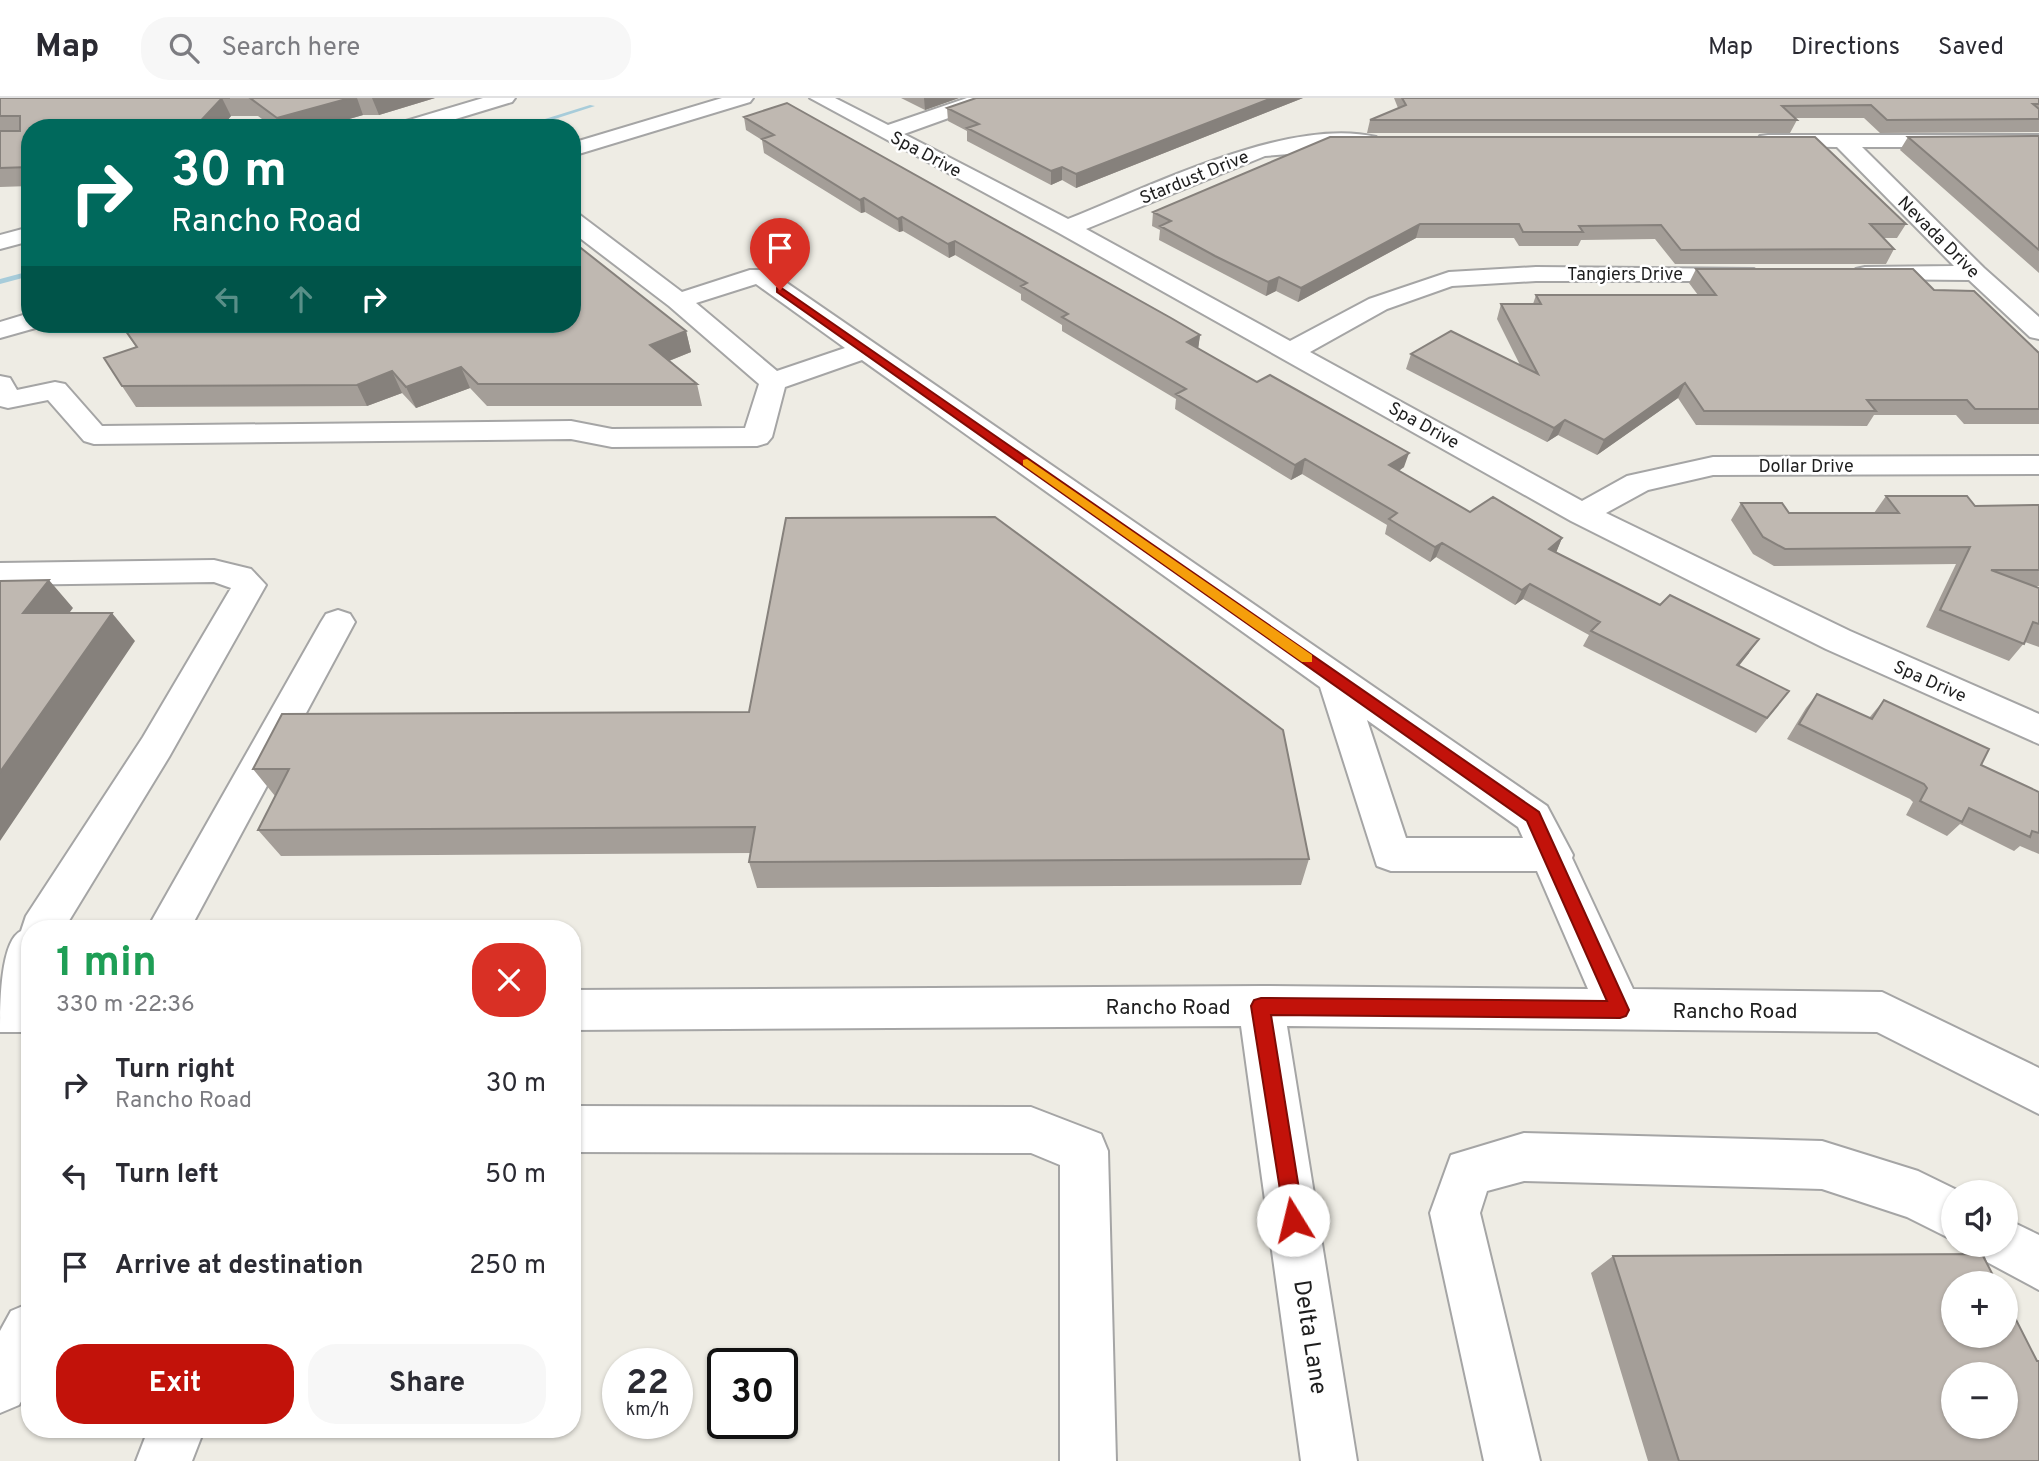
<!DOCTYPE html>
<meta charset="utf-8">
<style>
:root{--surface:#fff;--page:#f7f7f7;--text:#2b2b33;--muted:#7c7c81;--line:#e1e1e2;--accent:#c2120a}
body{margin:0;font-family:Overpass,sans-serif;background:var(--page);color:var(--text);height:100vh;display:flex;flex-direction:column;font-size:26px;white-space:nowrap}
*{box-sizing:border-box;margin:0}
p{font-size:23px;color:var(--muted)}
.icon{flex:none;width:38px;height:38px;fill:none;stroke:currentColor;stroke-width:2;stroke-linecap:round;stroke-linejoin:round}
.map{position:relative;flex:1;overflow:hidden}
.drawer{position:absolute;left:21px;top:822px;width:560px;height:518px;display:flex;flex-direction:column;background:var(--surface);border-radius:28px;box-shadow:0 2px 5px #0004}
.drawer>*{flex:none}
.banner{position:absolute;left:21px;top:21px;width:560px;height:214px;border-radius:28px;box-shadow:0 2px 5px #0004;background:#00695c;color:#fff;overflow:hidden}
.controls{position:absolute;left:1941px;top:1082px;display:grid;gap:14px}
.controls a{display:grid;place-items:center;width:77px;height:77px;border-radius:50%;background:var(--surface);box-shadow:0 2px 5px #0004;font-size:35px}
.speed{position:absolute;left:602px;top:1250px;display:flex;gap:14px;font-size:35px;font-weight:700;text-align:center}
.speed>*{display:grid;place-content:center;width:91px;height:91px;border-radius:50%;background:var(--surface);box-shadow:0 2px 5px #0004;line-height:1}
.speed small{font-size:18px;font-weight:400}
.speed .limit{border:4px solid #111;border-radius:10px;background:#fff;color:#111}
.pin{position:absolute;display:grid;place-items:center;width:60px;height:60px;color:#fff;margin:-72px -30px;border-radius:50% 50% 50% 0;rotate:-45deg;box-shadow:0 0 7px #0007}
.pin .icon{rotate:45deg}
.me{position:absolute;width:77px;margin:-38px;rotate:351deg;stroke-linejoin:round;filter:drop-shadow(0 0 5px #0008)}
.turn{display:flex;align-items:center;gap:24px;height:147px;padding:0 35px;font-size:32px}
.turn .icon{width:91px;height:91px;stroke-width:2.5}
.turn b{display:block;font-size:49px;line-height:60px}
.lanes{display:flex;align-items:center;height:66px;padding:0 35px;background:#0003;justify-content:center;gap:35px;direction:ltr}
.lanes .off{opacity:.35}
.round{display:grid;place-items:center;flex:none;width:74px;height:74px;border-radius:28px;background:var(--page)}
.summary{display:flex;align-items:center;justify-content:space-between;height:119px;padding:0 35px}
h1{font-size:42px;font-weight:700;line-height:52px;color:#1e9e55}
.cta{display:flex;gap:14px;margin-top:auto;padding:14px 35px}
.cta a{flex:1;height:80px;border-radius:28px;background:var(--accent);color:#fff;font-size:28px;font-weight:700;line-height:80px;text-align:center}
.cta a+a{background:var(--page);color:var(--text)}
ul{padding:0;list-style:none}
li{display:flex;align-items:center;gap:21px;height:91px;padding:0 35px}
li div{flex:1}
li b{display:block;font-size:26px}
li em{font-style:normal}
header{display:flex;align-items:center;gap:42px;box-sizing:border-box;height:98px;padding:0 35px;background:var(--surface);border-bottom:2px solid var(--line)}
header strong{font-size:33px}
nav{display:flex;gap:38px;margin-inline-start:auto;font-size:24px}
.search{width:490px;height:63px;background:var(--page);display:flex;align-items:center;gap:18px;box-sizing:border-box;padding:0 24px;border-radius:28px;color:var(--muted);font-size:26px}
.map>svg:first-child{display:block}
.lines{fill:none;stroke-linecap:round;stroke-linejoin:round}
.stream{fill:#a7ccda;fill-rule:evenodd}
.minor-casing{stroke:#a5a5a5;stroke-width:4}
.minor{fill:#fff;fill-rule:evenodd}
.wall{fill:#a49e98}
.shaded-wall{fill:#86817c}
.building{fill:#bfb8b1;stroke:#86817c;stroke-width:2;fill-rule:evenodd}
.route{fill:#c2120a;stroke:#7e0c06;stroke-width:2}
.slow{fill:#f59e0b}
.labels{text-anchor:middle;stroke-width:5;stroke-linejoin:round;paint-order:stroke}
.far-street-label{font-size:18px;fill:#1e1e1e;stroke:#fff}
.street-label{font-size:21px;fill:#1e1e1e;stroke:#fff}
.near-street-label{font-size:24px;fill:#1e1e1e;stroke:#fff}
</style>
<header>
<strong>Map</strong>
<div class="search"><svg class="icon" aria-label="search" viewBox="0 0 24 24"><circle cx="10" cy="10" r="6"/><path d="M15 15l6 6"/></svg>Search here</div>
<nav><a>Map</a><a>Directions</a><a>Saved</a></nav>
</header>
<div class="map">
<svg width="2039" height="1363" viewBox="0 0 2039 1363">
<rect width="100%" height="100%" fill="#eeece4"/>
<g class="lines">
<path class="stream" d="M590 7 595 8 527 30H516Z
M30 173V178L0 186V181Z"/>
<defs>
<path id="minor" d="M483 0H515L512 4 426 30H393L396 26Z
M722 0H753L750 4 572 58V45Z
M810 0H835L888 27 967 0H996L993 4 904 36 1068 121C1149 89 1289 18 1376 39L1379 44 1376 49 1265 58 1086 131 1290 243 1369 201 1449 174 1536 169 1754 171 1757 176 1754 181 1745 183H1536L1452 188 1387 211 1310 254 1582 403 1627 378 1713 359 2039 358V376L1713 377 1648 392 1606 415 1850 533 2039 616V646L1826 551 1571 423 1059 135Z
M1768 37H2039V49H1862L1984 170 2039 219V241L2030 239 1969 182 1856 181 1853 176 1856 171 1865 169 1954 168 1837 49 1760 48 1757 43 1760 38Z
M572 115 580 117 682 194 750 172H768L1547 708 1573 757 1572 760 1633 891 1882 894 2039 970V1016L1877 934 1287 928 1357 1363H1301L1241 928 572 932V892L1261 888 1588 891 1537 773H1391L1377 768 1320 589 862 262 785 289 772 339 767 345 757 348 612 349 571 341 94 346 84 343 48 302 8 310 0 308V278L10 280 17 292 55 284 65 286 102 328 571 323 612 331 745 330 759 286 669 208 572 134ZM756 186 845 250 777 273 696 205ZM1367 622 1518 729 1523 740H1406Z
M30 129V143L0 151V137Z
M30 215V226H41L39 229 0 240V224Z
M214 462 251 471 266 487 169 659 64 831H30V886L25 894H30V934H0C0 908 0 843 21 833L26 818 143 639 231 490 214 484 0 487V465Z
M338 512 350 516 355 524 190 831H147L321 524 326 516Z
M572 1008 1031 1009 1101 1036 1108 1053 1116 1363H1060V1067L1031 1055 572 1054Z
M1524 1035 1822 1043 1918 1073 1961 1094H1953V1142L1907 1119 1822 1091 1524 1083 1487 1093 1480 1115 1540 1363H1484L1430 1115 1451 1057Z
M2006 1121 2039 1137V1192L1987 1164 1980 1146H2006Z
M30 1205V1288L19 1307 0 1315V1233L11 1213Z
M148 1332H204L192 1363H136Z"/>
</defs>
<use href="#minor" class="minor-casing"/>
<use href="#minor" class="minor"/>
</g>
<path class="wall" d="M0 0H435L379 17H363L318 30H274L258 18H231L221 30H30V88L0 89Z
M901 0H959L925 12Z
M1303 0 1076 90 1062 82 1051 87 967 43V33L948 23 947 10Z
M1394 0H2039V34L1880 35 1864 20H1795L1797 22 1790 35H1367L1370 22 1398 10Z
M744 19 1200 237 1198 250 1404 369 1399 373 1470 414 1562 440 1556 454 1749 555 1739 568 1789 593 1756 635 1583 548 1589 537 1523 501 1515 507 1436 459 1430 464 1385 436 1387 427 1302 376 1291 382 1175 311 1176 301 1062 233V227L1021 202V196L955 157 949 160 903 133 899 134 865 114 861 115 764 55 762 42 746 32Z
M2039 38V175L1900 52 1908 39Z
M1153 114 1906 126 1897 140H1883L1894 151 1886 166H1675L1655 141 1581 142 1578 148H1519L1514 140H1416L1298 204 1276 193 1266 198 1159 142 1160 132 1152 128Z
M1696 171 1934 192 2039 255V326H1964L1956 317H1874L1867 328 1696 327 1678 300 1597 357 1558 337 1547 344 1406 271 1411 256 1520 267 1497 221 1501 206H1533L1536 197H1698L1689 185Z
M120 226H572L686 233 691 254 669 263 697 286 702 308H487L470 290 416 310 402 295 367 308 136 309 122 288 136 249Z
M1886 398 1975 408 2039 407V488H2034L2039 490V549L2025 544 2009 563 1926 529 1956 466 1774 468 1753 456 1731 422 1741 405 1789 415H1874Z
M1817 596 1869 620 1884 602 1981 667 2039 694V756L2020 748 2014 753 1960 726 1947 738 1906 717 1913 704 1910 701 1787 641 1806 610Z
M282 616 1309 761 1301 787 757 790 749 764 751 755 281 758 258 732 275 698 253 671Z
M1613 1158 2037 1263 2039 1363H1648L1591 1175Z"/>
<path class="shaded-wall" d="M222 0 231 18 221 30H194Z
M350 0H357L363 17 318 30H282L277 20Z
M372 0H435L379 17Z
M924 0H959L925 12Z
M1272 0H1303L1076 90V76Z
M1062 69V82L1051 87V73Z
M864 100 865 114 861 115 860 102Z
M902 119 903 133 899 134 898 121Z
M1420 126 1416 140 1298 204 1301 190Z
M955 143V157L949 160 948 146Z
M1279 179 1276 193 1266 198 1268 184Z
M686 233 691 254 656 268 650 247Z
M1200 237 1198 252 1187 244Z
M461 269 470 290 416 310 406 289Z
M392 273 402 295 367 308 357 287Z
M1685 285 1678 300 1597 357 1604 342Z
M1565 322 1558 337 1547 344 1554 330Z
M1409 355 1404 369 1385 382 1389 367Z
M1305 361 1302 376 1291 382 1295 367Z
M1562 440 1556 455 1549 451Z
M1442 445 1436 459 1430 464 1435 449Z
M49 482 73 510 48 543 23 515Z
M1530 486 1523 501 1515 507 1522 492Z
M112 515 135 543 0 743V674Z
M1759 541 1749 555 1727 582 1737 567Z"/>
<path class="building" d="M0 0H230H222L194 30H30V69L0 70V33H20V18H0Z
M250 0H350L277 20Z
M976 0H1272L1076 76 1062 69 1051 73 967 30 979 26 947 10Z
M1402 0H2039V6H2033L2039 11V21L1887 22 1871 7 1782 8 1797 22H1370L1406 7Z
M787 5 1171 220 1200 237 1187 244 1257 284 1270 277 1409 355 1389 367 1470 414 1493 399 1562 440 1549 451 1660 507 1670 497 1759 541 1737 567 1789 593 1767 620 1591 533 1600 524 1530 486 1522 492 1442 445 1435 449 1389 421 1397 415 1305 361 1295 367 1176 296 1186 291 1062 219 1068 216 1021 188 1027 185 955 143 948 146 902 119 898 121 864 100 860 102 762 41 774 37 744 19Z
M2039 38V152L1908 39Z
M1330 39H1815L1906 126H1870L1894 151 1681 152 1661 127 1579 128 1583 134H1523L1519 126H1420L1301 190 1279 179 1268 184 1215 158 1160 128 1171 123 1153 114Z
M572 143 686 233 650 247 697 286H478L461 269 406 289 392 273 357 287 122 288 104 260 137 249 121 226H572Z
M1696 171H1913L1934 192 1974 193 2039 255V311H1975L1967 302H1867L1876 313H1704L1685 285 1604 342 1565 322 1554 330 1411 256 1451 233 1538 276 1501 206H1541L1536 197H1716Z
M1886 398H1967L1975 408 2039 407V472H1991L2039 490V526L2033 524 2024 546 1940 512 1970 449 1785 451 1763 439 1741 405H1782L1789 415H1899Z
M995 419 1283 632 1309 761 749 764 755 729 258 732 289 671H253L282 616 749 614 786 420Z
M49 482 23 515H112L0 674V483Z
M1817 596 1872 621 1884 602 1989 651 1981 667 2039 694V735L2032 733 2030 739 1969 710 1962 724 1920 703 1927 690 1924 686 1799 626Z
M1982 1156 1997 1185H1953V1237H2006V1202L2037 1263H2039V1363H1679L1613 1158ZM1953 1276H2006V1328H1953Z"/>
<path class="route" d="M780 189 1539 714 1629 912 1626 918 1620 920 1271 917 1304 1122 1300 1130 1293 1133 1286 1130 1251 908 1254 902 1261 900 1607 903 1527 723 777 194V190Z"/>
<path class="slow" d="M1027 361 1312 557V564H1302L1023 367V362Z"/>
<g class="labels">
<g class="far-street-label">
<text transform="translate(926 56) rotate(28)" y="6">Spa Drive</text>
<text transform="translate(1194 79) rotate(-22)" y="6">Stardust Drive</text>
<text transform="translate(1939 139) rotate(45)" y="6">Nevada Drive</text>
<text x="1625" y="182">Tangiers Drive</text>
<text transform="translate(1424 327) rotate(29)" y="6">Spa Drive</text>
<text x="1806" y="374">Dollar Drive</text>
<text transform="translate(1930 583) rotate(24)" y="6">Spa Drive</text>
</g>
<g class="street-label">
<text x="1168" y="916">Rancho Road</text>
<text x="1735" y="920">Rancho Road</text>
</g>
<g class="near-street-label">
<text transform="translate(1311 1239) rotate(81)" y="8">Delta Lane</text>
</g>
</g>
</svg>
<div class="controls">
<a><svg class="icon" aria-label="sound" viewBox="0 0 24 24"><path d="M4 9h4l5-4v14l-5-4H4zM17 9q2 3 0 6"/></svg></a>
<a>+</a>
<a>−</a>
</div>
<div class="speed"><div>22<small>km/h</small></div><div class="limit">30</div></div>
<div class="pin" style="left:780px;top:192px;background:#d93025"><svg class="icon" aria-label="arrive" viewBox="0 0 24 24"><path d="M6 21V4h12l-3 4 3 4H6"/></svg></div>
<svg class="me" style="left:1293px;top:1122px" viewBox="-20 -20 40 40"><circle r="19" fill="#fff"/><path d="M0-13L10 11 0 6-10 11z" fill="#c2120a"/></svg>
<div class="banner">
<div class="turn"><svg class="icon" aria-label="right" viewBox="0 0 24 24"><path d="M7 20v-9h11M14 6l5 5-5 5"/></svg><div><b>30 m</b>Rancho Road</div></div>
<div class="lanes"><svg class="icon off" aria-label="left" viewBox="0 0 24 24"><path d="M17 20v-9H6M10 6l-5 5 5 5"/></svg><svg class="icon off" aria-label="ahead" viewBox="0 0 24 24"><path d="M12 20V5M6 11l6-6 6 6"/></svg><svg class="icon" aria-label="right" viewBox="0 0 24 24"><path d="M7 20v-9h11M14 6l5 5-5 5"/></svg></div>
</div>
<section class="drawer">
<div class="summary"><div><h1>1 min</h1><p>330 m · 22:36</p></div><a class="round" style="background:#d93025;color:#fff"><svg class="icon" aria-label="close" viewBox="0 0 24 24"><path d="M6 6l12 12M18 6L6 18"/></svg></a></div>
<ul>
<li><svg class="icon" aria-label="right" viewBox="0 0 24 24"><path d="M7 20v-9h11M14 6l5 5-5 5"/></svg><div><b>Turn right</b><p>Rancho Road</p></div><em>30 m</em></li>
<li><svg class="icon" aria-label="left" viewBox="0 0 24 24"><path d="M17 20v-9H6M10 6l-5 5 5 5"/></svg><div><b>Turn left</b></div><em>50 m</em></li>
<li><svg class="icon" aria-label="arrive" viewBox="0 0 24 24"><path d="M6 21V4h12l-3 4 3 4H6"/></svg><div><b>Arrive at destination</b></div><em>250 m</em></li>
</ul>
<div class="cta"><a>Exit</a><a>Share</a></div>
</section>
</div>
